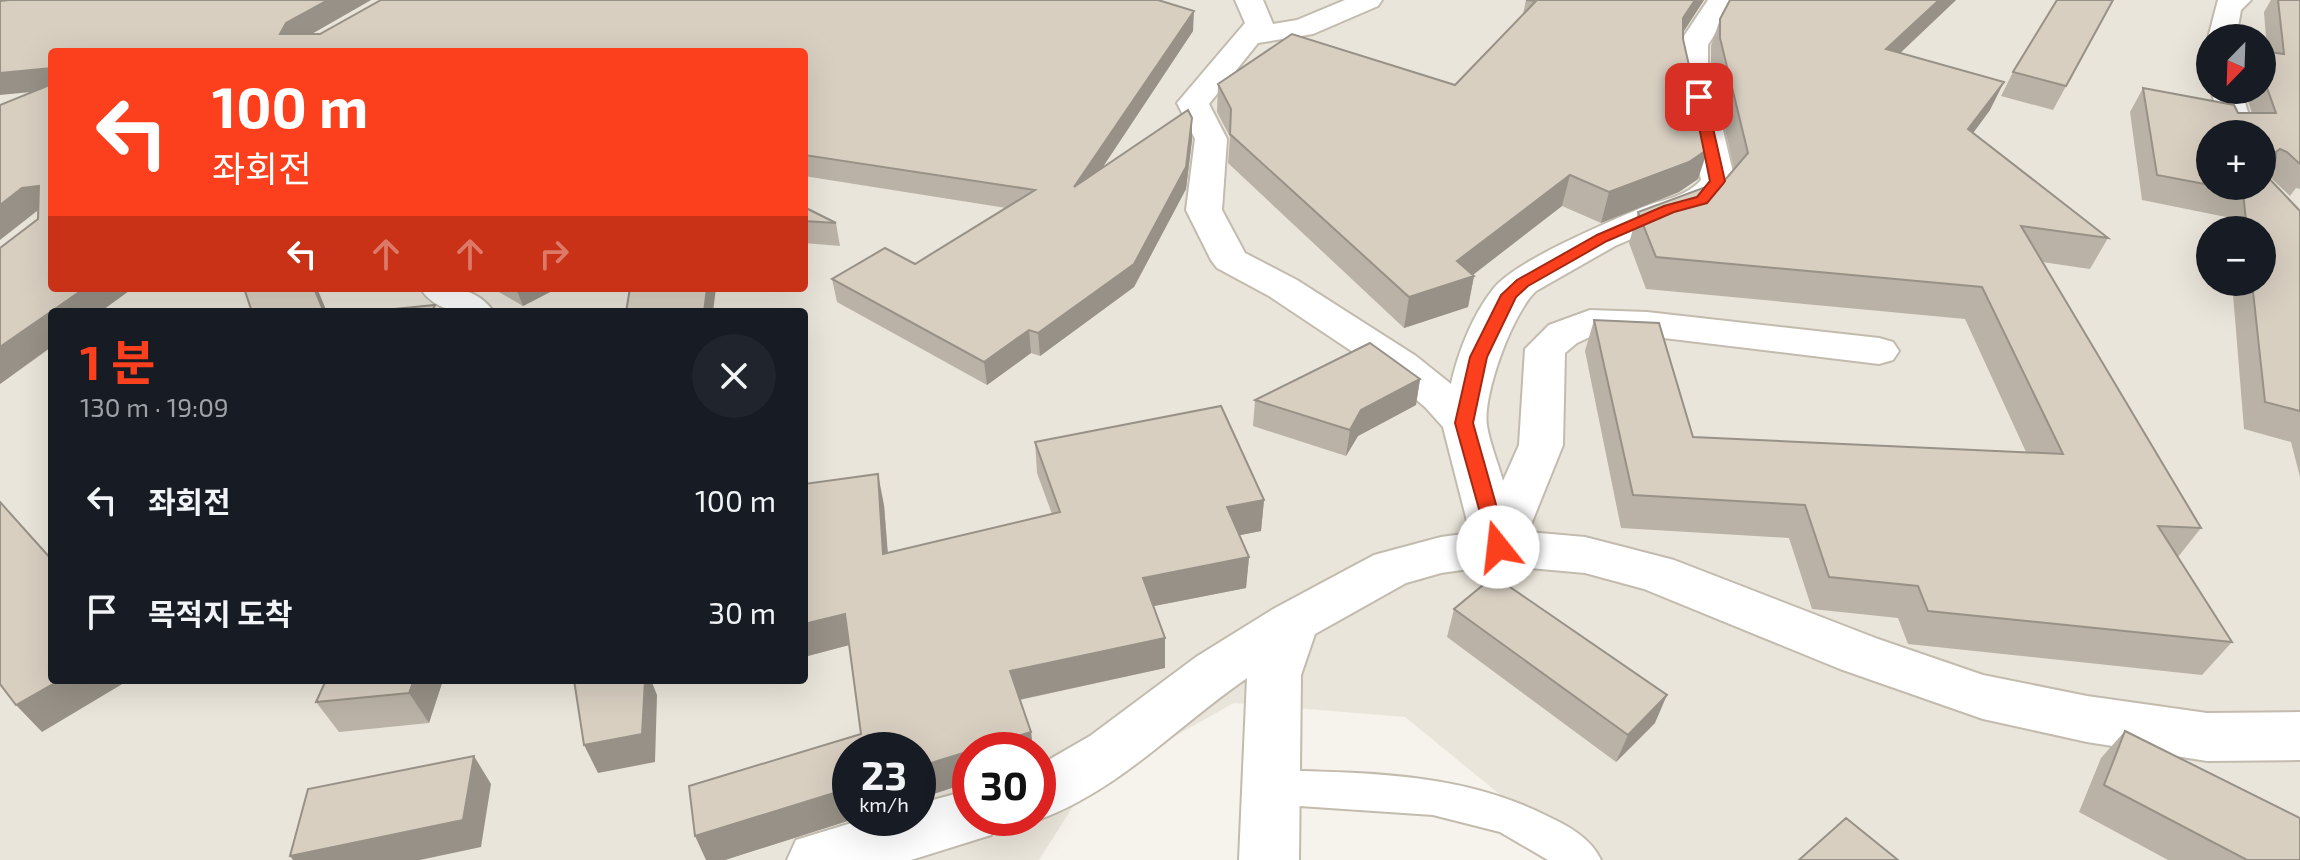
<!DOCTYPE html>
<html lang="ko">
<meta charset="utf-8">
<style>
:root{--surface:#171b24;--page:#20242c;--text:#f1f3f6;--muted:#9ea1a6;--accent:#fc3f1d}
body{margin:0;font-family:"Exo 2","Noto Sans KR",sans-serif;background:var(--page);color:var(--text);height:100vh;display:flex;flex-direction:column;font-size:30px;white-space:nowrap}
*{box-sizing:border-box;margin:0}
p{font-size:26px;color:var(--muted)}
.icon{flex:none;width:44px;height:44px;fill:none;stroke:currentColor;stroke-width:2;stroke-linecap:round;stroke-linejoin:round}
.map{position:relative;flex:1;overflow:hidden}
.side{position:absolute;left:48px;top:308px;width:760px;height:376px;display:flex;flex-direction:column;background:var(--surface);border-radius:8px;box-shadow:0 8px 32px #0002}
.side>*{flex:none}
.banner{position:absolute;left:48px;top:48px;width:760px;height:244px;border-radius:8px;box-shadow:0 8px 32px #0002;background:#fc3f1d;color:#fff;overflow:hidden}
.needle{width:52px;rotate:203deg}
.buttons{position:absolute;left:2196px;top:24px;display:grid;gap:16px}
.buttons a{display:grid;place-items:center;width:80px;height:80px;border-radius:50%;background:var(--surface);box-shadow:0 8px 32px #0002;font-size:40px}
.speed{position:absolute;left:832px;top:732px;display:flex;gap:16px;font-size:40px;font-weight:700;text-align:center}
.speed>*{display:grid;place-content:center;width:104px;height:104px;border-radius:50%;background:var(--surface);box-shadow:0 8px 32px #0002;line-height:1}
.speed small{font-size:20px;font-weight:400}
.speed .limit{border:12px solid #d22;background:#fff;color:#111}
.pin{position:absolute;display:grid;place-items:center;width:68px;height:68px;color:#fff;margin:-34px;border-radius:16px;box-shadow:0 4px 12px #0006}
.me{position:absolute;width:88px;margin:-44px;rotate:344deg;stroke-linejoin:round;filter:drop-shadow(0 0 6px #0008)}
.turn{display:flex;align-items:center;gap:28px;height:168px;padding:0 32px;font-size:36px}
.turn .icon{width:104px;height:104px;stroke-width:2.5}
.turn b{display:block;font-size:56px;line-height:68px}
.lanes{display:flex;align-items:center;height:76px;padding:0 32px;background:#0003;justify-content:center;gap:40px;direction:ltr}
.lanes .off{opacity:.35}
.round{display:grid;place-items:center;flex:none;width:84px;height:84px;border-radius:42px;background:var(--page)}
.headline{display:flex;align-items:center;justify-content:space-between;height:136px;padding:0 32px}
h1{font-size:48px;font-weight:700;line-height:60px;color:var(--accent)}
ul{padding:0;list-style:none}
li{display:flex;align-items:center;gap:24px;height:112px;padding:0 32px}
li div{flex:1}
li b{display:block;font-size:30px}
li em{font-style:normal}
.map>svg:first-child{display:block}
.residential{fill:#eae5da;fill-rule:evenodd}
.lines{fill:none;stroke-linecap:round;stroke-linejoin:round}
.service-casing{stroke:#c2bbae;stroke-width:4}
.minor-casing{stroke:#c2bbae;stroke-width:4}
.service{fill:#fff;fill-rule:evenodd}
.minor{fill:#fff;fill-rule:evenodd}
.wall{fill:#bab2a6;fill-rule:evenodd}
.shaded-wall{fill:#979187}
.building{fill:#d8cfc1;stroke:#979187;stroke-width:2}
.route{fill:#fc3f1d;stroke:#a42913;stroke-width:2}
</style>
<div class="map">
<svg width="2300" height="860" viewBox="0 0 2300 860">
<rect width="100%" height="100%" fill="#f6f3ec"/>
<path class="residential" d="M0 0H2300V860H1580L1405 717 1234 703 1086 786 1039 860H0ZM2210 38H2262V90H2210ZM52 52H804V288H52ZM2210 134H2262V186H2210ZM2210 230H2262V282H2210ZM52 312H804V680H52ZM850 750H918V818H850ZM970 750H1038V818H970Z"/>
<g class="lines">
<defs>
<path id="service" d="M1269 770C1363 773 1459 772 1545 815 1567 825 1591 838 1601 860H1548L1500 832 1433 815 1269 804 1255 799 1249 787 1255 775Z"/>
<path id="minor" d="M1235 0H1263L1273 24 1297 20 1345 0H1382L1378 6 1313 34 1258 43 1209 104 1227 139 1222 210 1245 253 1297 280 1416 356 1451 384C1458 352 1473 314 1494 288 1517 260 1605 224 1641 208 1662 199 1685 198 1701 180L1678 66V45L1708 0H1736L1708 45V66L1735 181 1714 207 1682 217 1615 246 1536 291C1513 312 1482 395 1487 426 1490 444 1498 463 1503 481L1519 445 1525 349 1549 325 1590 310 1647 312 1879 338 1893 342 1899 351 1893 360 1879 364 1647 336 1596 334 1577 343 1565 353 1563 445 1528 532 1585 537 1674 560 1878 639 1983 675 2087 696 2207 713 2300 712V760L2207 761 2087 742 1983 719 1840 669 1644 589 1585 573 1498 565 1441 573 1406 583 1315 634 1301 675 1299 860H1239L1247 678C1177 726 1120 790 1038 820L1034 818H1038V766L1090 736 1196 657 1275 608 1374 555 1441 537 1470 533 1443 427 1425 407 1386 374 1269 296 1217 268 1211 260 1186 210 1195 139 1177 103 1245 23Z
M2218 0H2251L2241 10 2236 38H2210V42L2208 38Z
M2211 90H2241L2255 134H2223Z
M420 288C449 288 475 285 494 312 464 312 438 315 420 288Z
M970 790V818H999L991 835 911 860H787L796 840 868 818H918V804Z"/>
</defs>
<use href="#service" class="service-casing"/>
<use href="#minor" class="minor-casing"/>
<use href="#service" class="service"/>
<use href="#minor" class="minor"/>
</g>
<path class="wall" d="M2 0H371L311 34 1193 31 1102 168 1192 140 1186 189 1134 287 1040 356 1031 353 987 385 837 302 832 279 915 264 1006 208 804 176V52H52V288H133L100 312H52V347L0 384 38 219 39 210 37 211 34 92Z
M1526 0H1704L1683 32 1698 179 1679 192 1601 223 1562 206 1473 275 1474 276 1468 307 1404 328 1228 163 1230 137 1217 112 1218 84 1455 85 1523 14Z
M1730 0H1956L1900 53 1990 110 1973 133 2108 238 2090 269 2042 262 2201 528 2178 557 2232 642 2202 675 1908 644 1898 618 1812 609 1789 538 1621 528 1585 351 1594 320 1693 437 2026 452 1965 319 1646 289 1629 243 1638 212 1725 180 1734 169 1711 66V46L1720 19Z
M2113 0 2053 110 2001 96 2013 72Z
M2271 0H2300V189L2296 188 2290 196 2270 177 2266 175 2300 211V477L2291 442 2244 429 2232 282H2262V230H2227L2226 217 2142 200 2130 112 2143 88 2238 113H2252L2244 90H2262V51H2267L2264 12ZM2262 134V186H2210Z
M804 207 836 223 840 246 804 243Z
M492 288H558L523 306Z
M1420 379 1416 405 1358 436 1346 456 1253 426 1255 400Z
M1035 442 1264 500 1261 531 1239 535 1249 557 1246 588 1154 606 1165 668 1020 700 1031 732 1033 750H970V782L918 799V750L857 818 725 860H706L861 734 849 645 804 657V484L884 505 888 553 1052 514 1037 473Z
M1454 609 1655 723 1616 762 1447 637Z
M443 680 429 723 339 732 316 702Z
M2125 731 2300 860H2168L2079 812 2101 758Z"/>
<path class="shaded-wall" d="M328 0H371L296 43 280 34 286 23Z
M1695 0H1704L1675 45 1683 18Z
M1939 0H1956L1875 77 1886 49Z
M1194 11 1193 31 1075 209 1074 187Z
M52 68V90L0 95V73Z
M2004 82 1990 110 1954 159 1968 129Z
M1192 118V140L1186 189 1134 287 1040 356 1038 333Z
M1708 149 1698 179 1679 192 1601 223 1609 192Z
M1570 175 1562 206 1470 277 1474 276 1468 307 1404 328 1409 297Z
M39 186 52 208 37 211 0 240V205L22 188Z
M85 288H133L100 312H52V346L0 384V347Z
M314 288H317L327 312H324Z
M516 288H558L523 306Z
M707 288H716L713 312H704Z
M1029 330 1031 353 987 385 984 362Z
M1420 379 1416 405 1358 436 1346 456 1350 430 1361 410Z
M878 474 884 505 890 585 883 554Z
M1264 500 1261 531 1226 538 1227 507Z
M1249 557 1246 588 1144 608 1143 578Z
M845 614 853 644 804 657V624Z
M1165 638V668L1013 701 1010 671Z
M60 680H129L42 732 16 705Z
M414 680H443L429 723 409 693Z
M645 680H651L657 695 655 762 598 773 584 745Z
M1667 695 1655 723 1616 762 1628 735Z
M1031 732 1033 750H973Z
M970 751V782L918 799V767Z
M474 756 491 784 481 847 420 860H293L290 856Z
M850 788V818H857L725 860H706L695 836Z"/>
<path class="building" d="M9 0H328L286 23 280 34H320L381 0H1158L1194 11 1074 187 1188 110 1192 118 1186 167 1134 264 1038 333 1029 330 984 362 832 279 885 248 915 264 1035 190 804 155V52H52V68L0 73V1Z
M1526 0H1695L1683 18V39L1708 149 1689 162 1609 192 1570 175 1457 261 1474 276 1409 297 1230 134 1231 109 1218 84 1292 34 1455 85 1536 1Z
M1730 0H1939L1886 49 2004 82 1968 129 2108 238 2021 226 2201 528 2158 526 2232 642 1928 611 1918 586 1829 577 1805 505 1633 495 1594 320 1659 323 1693 437 2063 454 1982 287 1656 257 1638 212 1725 180 1748 153 1720 38V19Z
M2057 0H2113L2066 86 2013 72Z
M2278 0H2300V164L2287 152 2280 149 2276 152V158H2262V134H2210V185L2157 175 2143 88 2234 105 2238 113H2276L2262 74V51L2284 54Z
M52 84V288H85L0 347V248L38 219 39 186 22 188 0 205V105Z
M2262 171 2300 211V411L2265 402 2252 282H2262V230H2247L2243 192 2213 186H2262Z
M804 207 836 223 804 221Z
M244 288H314L324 312H252Z
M630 288H707L704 312H626Z
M435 305 432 312H364Z
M1370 343 1420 379 1361 410 1350 430 1255 400Z
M1221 406 1264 500 1227 507 1249 557 1143 578 1165 638 1010 671 1031 732 918 767V750H850V788L695 836 689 786 861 734 845 614 804 624V484L878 474 883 554 1060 512 1035 442Z
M0 502 52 560V680H60L16 705 0 684Z
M1494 576 1667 695 1628 735 1454 609Z
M326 680H414L409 693 316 702Z
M574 680H645L642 734 584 745Z
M2125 731 2300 818V860H2247L2104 785Z
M474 756 463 820 290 856 308 789Z
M1846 818 1898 860H1799Z"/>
<path class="route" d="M1699 93 1706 97 1725 181 1723 184 1707 203 1674 212 1607 241 1528 286 1516 297 1487 357 1473 423 1508 547 1505 552H1491L1455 423 1470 357 1501 295 1517 280 1597 235 1664 206 1697 197 1710 181 1693 97Z"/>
</svg>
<div class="buttons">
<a><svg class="needle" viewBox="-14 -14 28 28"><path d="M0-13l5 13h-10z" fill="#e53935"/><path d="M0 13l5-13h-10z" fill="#9ea1a6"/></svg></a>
<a>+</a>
<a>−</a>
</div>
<div class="speed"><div>23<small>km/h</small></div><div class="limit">30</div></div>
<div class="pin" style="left:1699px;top:97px;background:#d93025"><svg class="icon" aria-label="arrive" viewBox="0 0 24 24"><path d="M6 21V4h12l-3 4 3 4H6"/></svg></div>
<svg class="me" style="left:1498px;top:547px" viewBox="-20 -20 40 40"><circle r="19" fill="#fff"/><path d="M0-13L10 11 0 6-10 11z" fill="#fc3f1d"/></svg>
<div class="banner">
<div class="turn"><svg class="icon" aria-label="left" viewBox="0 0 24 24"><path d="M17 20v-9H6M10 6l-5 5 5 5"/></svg><div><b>100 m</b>좌회전</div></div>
<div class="lanes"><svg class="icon" aria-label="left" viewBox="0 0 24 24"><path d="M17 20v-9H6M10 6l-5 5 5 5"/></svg><svg class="icon off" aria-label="ahead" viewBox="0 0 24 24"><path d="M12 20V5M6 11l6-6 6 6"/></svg><svg class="icon off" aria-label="ahead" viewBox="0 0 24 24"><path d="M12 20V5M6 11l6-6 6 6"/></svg><svg class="icon off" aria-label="right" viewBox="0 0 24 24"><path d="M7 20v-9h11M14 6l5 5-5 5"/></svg></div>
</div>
<section class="side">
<div class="headline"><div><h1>1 분</h1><p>130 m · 19:09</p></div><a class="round"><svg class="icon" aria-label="close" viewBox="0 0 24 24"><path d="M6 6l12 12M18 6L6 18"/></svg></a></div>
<ul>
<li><svg class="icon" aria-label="left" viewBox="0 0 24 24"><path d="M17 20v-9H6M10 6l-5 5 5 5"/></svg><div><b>좌회전</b></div><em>100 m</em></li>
<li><svg class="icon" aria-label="arrive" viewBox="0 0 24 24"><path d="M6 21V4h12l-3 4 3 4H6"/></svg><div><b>목적지 도착</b></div><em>30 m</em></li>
</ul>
</section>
</div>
